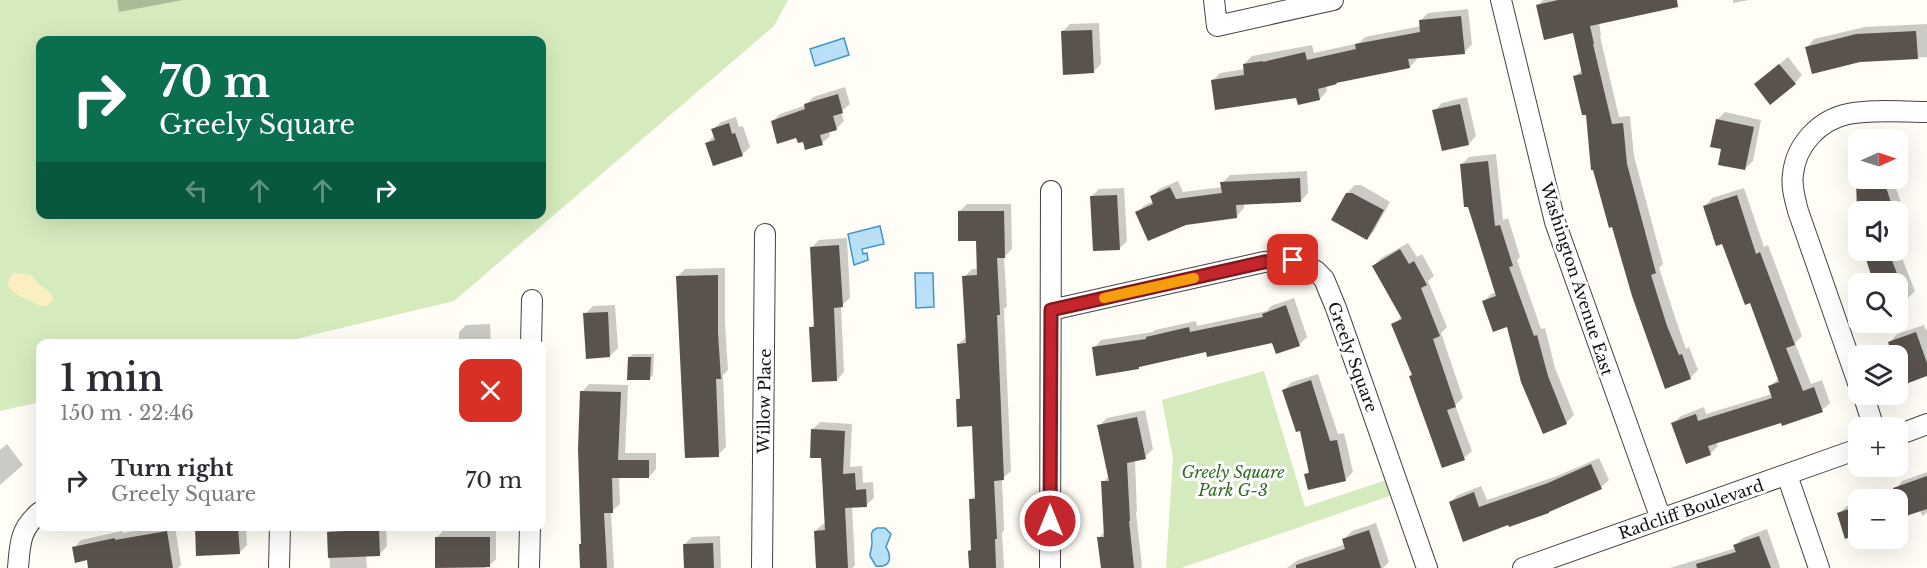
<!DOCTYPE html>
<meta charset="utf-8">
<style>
:root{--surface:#fff;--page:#f7f7f7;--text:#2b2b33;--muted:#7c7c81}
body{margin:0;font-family:"Libre Baskerville",serif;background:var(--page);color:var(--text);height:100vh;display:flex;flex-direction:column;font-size:22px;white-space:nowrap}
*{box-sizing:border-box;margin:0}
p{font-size:20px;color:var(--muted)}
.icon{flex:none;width:33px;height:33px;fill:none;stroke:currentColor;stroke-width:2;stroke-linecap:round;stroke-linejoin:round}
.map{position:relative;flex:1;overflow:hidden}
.drawer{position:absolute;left:36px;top:339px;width:510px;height:192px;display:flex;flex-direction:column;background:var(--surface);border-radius:12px;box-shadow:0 6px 24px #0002}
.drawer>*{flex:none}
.guide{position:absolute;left:36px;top:36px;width:510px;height:183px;border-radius:12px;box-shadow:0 6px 24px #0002;background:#0b6e4f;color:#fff;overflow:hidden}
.needle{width:39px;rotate:87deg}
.buttons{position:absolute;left:1848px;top:129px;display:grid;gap:12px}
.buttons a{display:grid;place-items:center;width:60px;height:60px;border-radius:12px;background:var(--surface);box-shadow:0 6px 24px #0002;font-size:30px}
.pin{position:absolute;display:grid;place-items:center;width:51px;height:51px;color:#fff;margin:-26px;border-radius:12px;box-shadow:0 3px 9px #0006}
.me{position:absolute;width:66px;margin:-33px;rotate:0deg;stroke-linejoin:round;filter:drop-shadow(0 0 4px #0008)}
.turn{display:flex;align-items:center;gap:21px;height:126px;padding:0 24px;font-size:27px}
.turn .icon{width:78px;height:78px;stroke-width:2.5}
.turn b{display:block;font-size:42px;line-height:51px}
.lanes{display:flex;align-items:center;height:57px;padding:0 24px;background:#0003;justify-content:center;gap:30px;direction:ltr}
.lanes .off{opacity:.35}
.round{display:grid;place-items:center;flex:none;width:63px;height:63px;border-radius:12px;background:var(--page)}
.overview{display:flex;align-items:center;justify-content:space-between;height:102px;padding:0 24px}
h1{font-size:36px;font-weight:600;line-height:45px}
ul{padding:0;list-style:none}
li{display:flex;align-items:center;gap:18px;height:78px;padding:0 24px}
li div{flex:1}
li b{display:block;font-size:22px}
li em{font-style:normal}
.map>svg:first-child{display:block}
.green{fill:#d5ebbd;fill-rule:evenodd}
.sand{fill:#fbeec1}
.water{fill:#b9e0f7;stroke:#3f96cf;stroke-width:1.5}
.shadow{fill:#0003}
.building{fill:#5a524d}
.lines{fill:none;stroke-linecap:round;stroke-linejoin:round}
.minor-casing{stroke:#444;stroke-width:22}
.minor{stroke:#fff;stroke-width:20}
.route-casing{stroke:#7f191e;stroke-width:15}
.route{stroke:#c4262e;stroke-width:10}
.slow{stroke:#f59e0b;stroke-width:10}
.labels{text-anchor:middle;stroke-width:6;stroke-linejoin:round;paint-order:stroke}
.street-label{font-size:16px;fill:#111;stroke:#fff}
.park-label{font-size:16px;font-style:italic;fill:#2f6b1f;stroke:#fff}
</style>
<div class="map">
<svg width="1927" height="568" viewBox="0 0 1927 568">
<rect width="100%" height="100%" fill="#fffdf5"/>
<path class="green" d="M0 0H788L774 26 454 301 279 343 40 344V402L0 411ZM40 40H542V214H40Z
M1264 371 1305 507 1395 477 1401 492 1181 568H1166L1173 458 1162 400Z"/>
<path class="sand" d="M14 273 31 275 39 284 51 293 53 300C43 312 38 304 28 300 20 297 13 293 8 286L9 278Z"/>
<path class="water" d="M844 38 849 55 815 66 810 49Z
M880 226 884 244 862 249 863 254 867 253 868 260 854 265 848 234Z
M915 273H933L934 307 916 308Z
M877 528H885L891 534 886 547C892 557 891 568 876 566L870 556C870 552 872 548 872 543 872 535 869 532 877 528Z"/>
<path class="shadow" d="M117 0H183L119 12Z
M1543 0H1660L1599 23 1601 35 1600 36 1619 117 1630 116 1634 156 1663 264 1659 268 1675 317 1686 349 1689 347 1698 370 1690 378 1665 387 1587 113 1574 77 1583 69 1574 32 1538 5Z
M1733 0H1749L1733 3Z
M1468 9 1472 44 1465 52 1417 57V59L1410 67 1338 81 1326 85 1327 91 1320 99 1212 81 1220 73 1245 69 1244 64 1252 56 1312 45 1314 53 1359 43 1365 37 1421 26 1420 21 1428 13Z
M1099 23 1101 64 1094 71 1062 32 1070 24Z
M1927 24V57L1860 61 1807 47 1814 39 1865 27Z
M1788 57 1802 75 1795 83 1764 77Z
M845 87 850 104 841 112 844 121 836 129 829 131 830 136 822 143 804 140 772 122 780 114 806 105 813 97Z
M1467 97 1476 136 1469 144 1434 111 1442 103Z
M1725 112 1761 120 1753 161 1745 169 1723 148 1717 120Z
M736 117 739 127 743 126 750 147 742 155 707 143 715 135 713 129 721 122Z
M1898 151 1900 175 1898 178Z
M1496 154 1503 220 1508 218 1520 257 1517 260 1541 329 1545 328 1555 368 1574 415 1566 423 1508 325 1484 301 1491 294 1497 292 1461 165 1469 157Z
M1858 158V178H1897L1894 182 1908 224 1900 232 1902 238 1898 243V212H1858V232L1853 215 1859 209 1856 160Z
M1307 171 1308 193 1301 201 1244 204V208L1237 216 1137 212 1145 205 1154 201 1152 197 1159 189 1178 181 1183 192 1223 187 1222 183 1230 175Z
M1355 185H1361L1390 202 1374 231 1367 239 1347 193Z
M1124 188 1127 241 1119 249 1091 197 1099 189Z
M1744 188 1764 247 1768 245 1802 336 1795 343 1811 384 1822 380 1830 403 1822 410 1716 442 1718 446 1710 454 1673 423 1681 416 1704 407 1706 414 1772 394 1770 386 1779 378 1750 301 1705 206 1712 198Z
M967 204H1011L1012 249 1004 257 1007 306 1004 309 1011 471 1002 479 1004 530 1002 533 1004 568H971L970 551 973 548 970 500 977 494 973 425 957 400 962 395 959 344 967 336 964 277 972 269H978V239L959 212Z
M847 238 850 298 841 306 844 372 837 380 811 327 815 323 811 248 819 240Z
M1408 243 1417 257 1422 254 1434 276 1428 281 1447 327 1441 333 1463 398 1455 405 1472 451 1464 458 1413 374 1393 325 1402 316 1374 266 1381 258Z
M1898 248 1915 291 1907 299 1898 302V284L1865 250H1898Z
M725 268V324L728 370 723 375 726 447 718 455 677 277 685 269Z
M1294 298 1307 337 1299 345 1273 341 1207 351 1139 367 1094 348 1101 340 1153 332 1155 330 1196 321 1197 326 1267 311 1271 306Z
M615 305 618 348 610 356 585 314 593 306Z
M490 324 491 344H459V332L466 325Z
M1924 325 1926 330 1927 329V374L1903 383 1898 365V356L1890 342 1897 334Z
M633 354H654L653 375 649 379 629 357Z
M1318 374 1338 434 1344 433 1353 472 1345 480 1306 474 1310 470 1301 429 1284 390 1292 382Z
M589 384 628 385 625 453H656V469L649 477H619L620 504 611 512 614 568H581L580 545 583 542 582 392Z
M1145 410 1153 449 1145 457 1135 460 1137 512 1136 513 1142 566 1141 568H1102L1099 538 1105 531 1103 482 1110 475 1099 426 1107 418Z
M820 422 852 424 850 467 862 466 863 483 873 482 874 498 866 505 852 506 855 565 852 568H817L815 531 823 524H826L823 457 812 430Z
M7 444 23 465 0 485V450Z
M1599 458 1609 480 1601 487 1510 525 1450 502 1458 495 1481 486 1487 500 1557 476Z
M1927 472V513L1922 516 1920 510 1898 518V500H1866L1895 490 1902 481Z
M1858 502V533L1846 537 1839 513 1847 506Z
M1376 523 1389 562 1383 568H1287L1298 560 1346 544 1344 539 1352 531Z
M159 526H175L181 565 178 568H90L88 559 74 548 81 540 122 531 123 533Z
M197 526H246L247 545 239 553Z
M333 526H386L387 546 380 554 366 555 367 568H330L328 532Z
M1767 529 1780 567 1779 568H1670L1736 548 1735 545 1743 538Z
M443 531H496V559L489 566H486V568H436L437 537Z
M720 536 721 568H685L684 545 692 537Z"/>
<path class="building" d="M1558 0H1677L1678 7 1590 26 1594 44H1593L1612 124 1623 123 1627 164 1656 273 1651 275 1667 326 1679 355 1682 354 1691 379 1665 389 1632 296 1612 227 1609 228 1593 170H1591L1586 115H1582L1573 76 1582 74 1573 33 1544 40 1536 5Z
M1461 16 1465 54 1408 59 1410 68 1336 83 1337 84 1318 89 1320 100 1298 105 1296 98 1215 110 1211 80 1244 75 1243 64 1263 61V62L1305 52 1307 60 1356 49 1355 44 1420 32 1419 20Z
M1092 30 1094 73 1063 75 1061 31Z
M1916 31 1918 59 1860 62 1812 74 1805 47 1856 34Z
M1779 64 1796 84 1770 105 1754 84Z
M838 94 843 113 833 116 837 130 820 135 823 145 805 150 803 142 798 143 796 138 777 144 771 121 805 109 804 104Z
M1460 104 1469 145 1442 151 1432 110Z
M1716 119 1754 127 1745 170 1718 165 1721 149 1710 147Z
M729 123 732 134 735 133 743 156 713 166 705 143 715 140 711 129Z
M1488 161 1495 226 1500 225 1513 266 1509 267 1534 336 1537 335 1548 376 1567 424 1543 434 1521 382 1507 327 1493 332 1482 301 1496 296 1468 207H1464L1460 164Z
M1300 178 1301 202 1236 205 1237 218 1186 225 1148 241 1135 212 1153 204 1150 196 1170 187 1176 199 1222 193 1220 182Z
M1856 178H1883L1894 212H1857Z
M1346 193H1352L1384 210 1367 240 1331 220Z
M1117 195 1120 250 1093 251 1090 196Z
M1737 195 1756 254 1760 252 1795 345 1786 348 1803 391 1814 387 1823 412 1782 426 1781 423 1708 446 1711 455 1686 464 1671 423 1696 414 1698 421 1772 398 1768 386 1779 382 1750 303 1745 305 1722 244 1716 246 1703 206Z
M958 211H1004L1005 258H997L1000 315H997L1004 480 994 481 997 539H995L996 568H969L968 551 971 550 969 499H975L972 426 957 427 956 399H960L957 344 966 343 962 276 977 275 976 241H958Z
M839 245 843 307 834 308 837 381 812 382 809 327H814L810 247Z
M1400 249 1409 264 1414 261 1427 285 1421 288 1440 336 1433 339 1456 407 1447 410 1465 460 1442 468 1409 376 1412 375 1391 324 1402 319 1372 266Z
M1863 250H1888L1901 284H1874Z
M718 275V333L721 379H716L719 457 685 458 676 276Z
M1286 305 1300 346 1276 354 1272 343 1207 357 1206 352 1139 367V369L1096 376 1092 347 1146 339V337L1189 327 1190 332 1263 317 1262 314Z
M608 312 610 357 586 359 583 313Z
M1916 332 1927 363V376L1903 385 1898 370V356H1893L1888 342Z
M628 357H651L650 380H627Z
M1311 380 1330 441 1337 440 1346 481 1308 490 1304 474 1309 473 1300 431 1296 432 1282 390Z
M580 391 621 392 618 460H649V478H612L613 513H604L607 568H580L579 544H581L578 449Z
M1137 417 1146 459 1127 463 1130 521H1129L1134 568H1101L1097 537H1104L1101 481H1109L1097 425Z
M811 429 845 431 843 474 855 473 856 490 866 489 867 507 845 508 848 568H816L814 531 825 530 821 458H810Z
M1591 464 1602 489 1549 512V513L1509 527 1508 525 1463 542 1449 502 1474 492 1479 507 1548 483Z
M1927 476V509L1903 517 1893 488Z
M1858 506V534L1845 539 1837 513Z
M195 526H238L240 554 196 556Z
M379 529 380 556 328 558 327 532Z
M1369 530 1381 568H1296V565L1345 549 1342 539Z
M167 531 173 568H88L87 560 75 563 72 547 115 538V540Z
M1759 536 1771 568H1697L1696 564 1736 552 1733 545Z
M435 537H490V567L435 568Z
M713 543 714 568H684L683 544Z"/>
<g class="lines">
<defs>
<path id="minor" d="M1214 0 1217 26 1333 0
M1501 0 1555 222 1661 519
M1051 310 1264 262 1293 260 1316 271 1324 279 1336 308 1427 568
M531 344 532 300
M1858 383 1798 211C1795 199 1791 187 1793 174 1796 145 1819 120 1848 114 1872 109 1903 112 1927 112
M1863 394 1874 428
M1898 435 1927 424
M1787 475 1819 568
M18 568C20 543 20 529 40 512
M279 568 280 526
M529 568 530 526
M762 568 765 234
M1050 568 1051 191
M1523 568 1858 449"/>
</defs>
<use href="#minor" class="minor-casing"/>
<use href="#minor" class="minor"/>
</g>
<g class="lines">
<defs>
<path id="route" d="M1050 521 1051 310 1264 262 1293 260"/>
</defs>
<use href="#route" class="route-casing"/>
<use href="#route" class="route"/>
<path class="slow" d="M1104 298 1194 278"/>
</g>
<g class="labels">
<g class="street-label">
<text transform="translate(1577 279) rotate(72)" y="6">Washington Avenue East</text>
<text transform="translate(1353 357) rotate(70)" y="6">Greely Square</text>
<text transform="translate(764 401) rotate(-89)" y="6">Willow Place</text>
<text transform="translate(1691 509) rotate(-19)" y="6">Radcliff Boulevard</text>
</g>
<g class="park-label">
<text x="1233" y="478">Greely Square<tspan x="1233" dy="18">Park G-3</tspan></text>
</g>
</g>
</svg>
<div class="buttons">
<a><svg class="needle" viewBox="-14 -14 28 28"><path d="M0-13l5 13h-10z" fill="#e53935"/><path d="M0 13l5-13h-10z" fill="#7c7c81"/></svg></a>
<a><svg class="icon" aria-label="sound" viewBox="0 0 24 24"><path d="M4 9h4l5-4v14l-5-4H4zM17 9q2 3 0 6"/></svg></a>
<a><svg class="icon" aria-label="search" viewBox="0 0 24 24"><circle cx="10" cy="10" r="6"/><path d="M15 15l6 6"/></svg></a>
<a><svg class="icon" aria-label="layers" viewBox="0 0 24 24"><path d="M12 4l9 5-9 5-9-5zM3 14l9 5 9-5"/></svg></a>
<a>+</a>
<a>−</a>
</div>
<div class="pin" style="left:1293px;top:260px;background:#d93025"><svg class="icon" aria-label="arrive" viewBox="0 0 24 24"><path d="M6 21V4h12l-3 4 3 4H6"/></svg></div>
<svg class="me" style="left:1050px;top:521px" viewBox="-20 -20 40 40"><circle r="17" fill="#c4262e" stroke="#fff" stroke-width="3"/><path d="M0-11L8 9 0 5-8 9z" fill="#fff"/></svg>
<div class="guide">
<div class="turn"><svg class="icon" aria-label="right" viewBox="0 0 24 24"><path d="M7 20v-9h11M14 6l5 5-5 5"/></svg><div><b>70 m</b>Greely Square</div></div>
<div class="lanes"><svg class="icon off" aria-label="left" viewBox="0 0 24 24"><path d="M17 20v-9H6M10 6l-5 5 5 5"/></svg><svg class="icon off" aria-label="ahead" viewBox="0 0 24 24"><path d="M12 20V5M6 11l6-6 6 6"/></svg><svg class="icon off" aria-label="ahead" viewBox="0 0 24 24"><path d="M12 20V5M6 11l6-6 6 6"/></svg><svg class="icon" aria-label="right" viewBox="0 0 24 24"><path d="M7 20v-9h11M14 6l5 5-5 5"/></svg></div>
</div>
<section class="drawer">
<div class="overview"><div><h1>1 min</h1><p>150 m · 22:46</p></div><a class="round" style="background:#d93025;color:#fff"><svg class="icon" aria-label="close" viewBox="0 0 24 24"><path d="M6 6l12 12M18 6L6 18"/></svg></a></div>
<ul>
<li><svg class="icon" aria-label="right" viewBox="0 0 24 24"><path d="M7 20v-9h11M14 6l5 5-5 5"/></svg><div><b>Turn right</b><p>Greely Square</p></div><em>70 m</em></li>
</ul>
</section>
</div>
